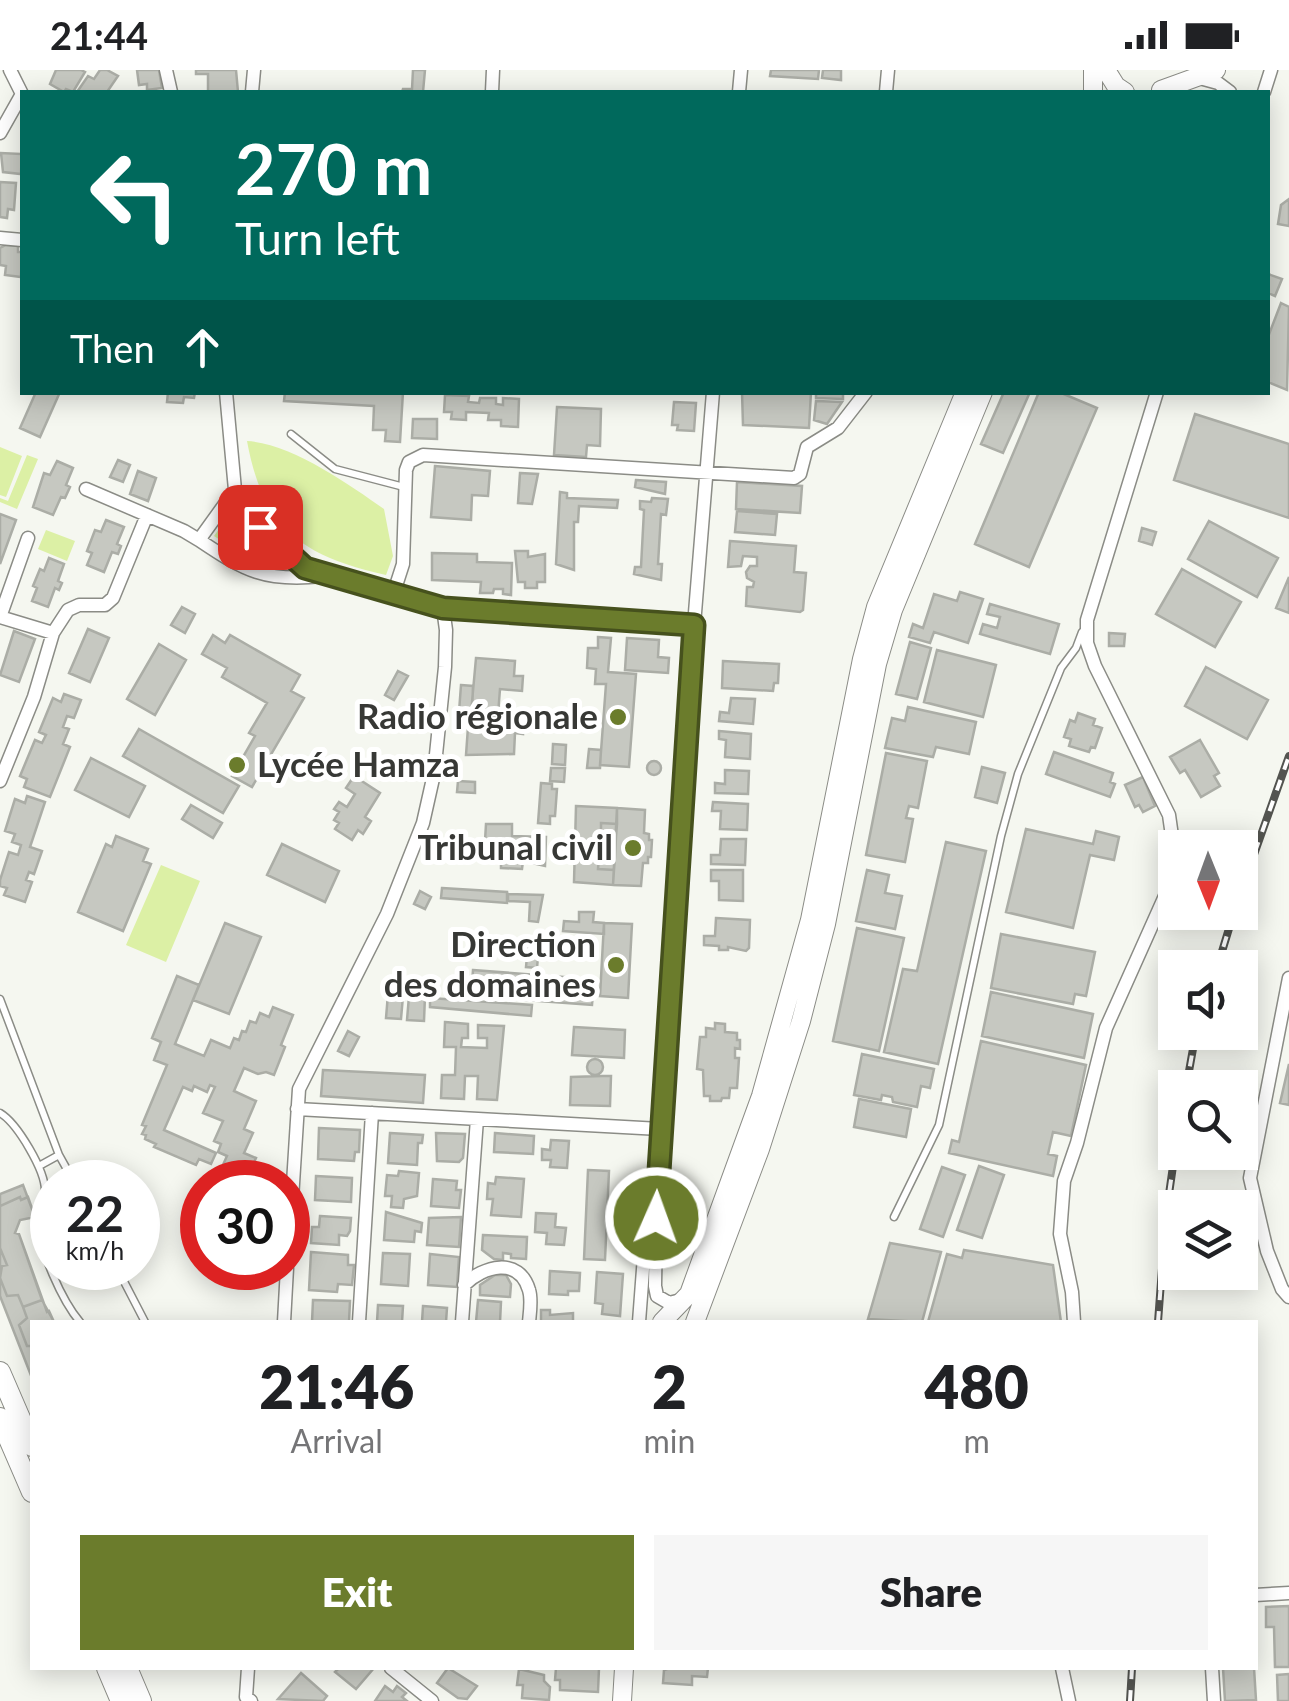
<!DOCTYPE html>
<meta charset="utf-8">
<style>
:root{--surface:#fff;--page:#f6f6f6;--text:#202124;--muted:#757577;--accent:#6b7c2c}
body{margin:0;font-family:Lato,sans-serif;background:var(--page);color:var(--text);height:100vh;display:flex;flex-direction:column;font-size:38px;white-space:nowrap}
*{box-sizing:border-box;margin:0}
p{font-size:32px;color:var(--muted)}
.icon{flex:none;width:55px;height:55px;fill:none;stroke:currentColor;stroke-width:2;stroke-linecap:round;stroke-linejoin:round}
.map{position:relative;flex:1;overflow:hidden}
.details{position:absolute;left:30px;top:1250px;width:1228px;height:350px;display:flex;flex-direction:column;background:var(--surface);border-radius:0px;box-shadow:0 5px 25px #0003}
.details>*{flex:none}
.top-card{position:absolute;left:20px;top:20px;width:1250px;height:305px;border-radius:0px;box-shadow:0 5px 25px #0003;background:#00695c;color:#fff;overflow:hidden}
.needle{width:65px;rotate:179deg}
.fabs{position:absolute;left:1158px;top:760px;display:grid;gap:20px}
.fabs a{display:grid;place-items:center;width:100px;height:100px;border-radius:0px;background:var(--surface);box-shadow:0 5px 25px #0003;font-size:50px}
.speed{position:absolute;left:30px;top:1090px;display:flex;gap:20px;font-size:50px;font-weight:700;text-align:center}
.speed>*{display:grid;place-content:center;width:130px;height:130px;border-radius:50%;background:var(--surface);box-shadow:0 5px 25px #0003;line-height:1}
.speed small{font-size:25px;font-weight:400}
.speed .limit{border:15px solid #d22;background:#fff;color:#111}
.pin{position:absolute;display:grid;place-items:center;width:85px;height:85px;color:#fff;margin:-42px;border-radius:20px;box-shadow:0 5px 15px #0006}
.me{position:absolute;width:110px;margin:-55px;rotate:2deg;stroke-linejoin:round;filter:drop-shadow(0 0 8px #0008)}
.turn{display:flex;align-items:center;gap:35px;height:210px;padding:0 50px;font-size:45px}
.turn .icon{width:130px;height:130px;stroke-width:2.5}
.turn b{display:block;font-size:70px;line-height:85px}
.then{display:flex;align-items:center;height:95px;padding:0 50px;background:#0003;gap:20px;font-size:38px}
.eta{display:flex;justify-content:space-evenly;align-items:center;height:170px;text-align:center}
.eta b{font-size:60px;font-weight:800;line-height:70px}
.button{display:flex;gap:20px;margin-top:auto;padding:20px 50px}
.button a{flex:1;height:115px;border-radius:0px;background:var(--accent);color:#fff;font-size:40px;font-weight:800;line-height:115px;text-align:center}
.button a+a{background:var(--page);color:var(--text)}
.status{display:flex;justify-content:space-between;align-items:center;height:70px;padding:0 50px;background:var(--surface);direction:ltr}
.status svg{height:28px;fill:currentColor}
.map>svg:first-child{display:block}
.green{fill:#dcf0a5}
.building{fill:#c6c8c1;stroke:#abada6;stroke-width:2.5}
.lines{fill:none;stroke-linecap:round;stroke-linejoin:round}
.service-casing{stroke:#8b8c86;stroke-width:9}
.minor-casing{stroke:#8b8c86;stroke-width:15}
.secondary-casing{stroke:#8b8c86;stroke-width:20}
.primary-casing{stroke:#8b8c86;stroke-width:22}
.service{stroke:#fff;stroke-width:6}
.minor{stroke:#fff;stroke-width:12}
.secondary{stroke:#fff;stroke-width:18}
.primary{stroke:#fff;stroke-width:20}
.rail-casing{stroke:#535450;stroke-width:8}
.rail{stroke:#fff;stroke-width:4;stroke-dasharray:11;stroke-linecap:butt}
.route-casing{stroke:#46511d;stroke-width:25}
.route{stroke:#6b7c2c;stroke-width:18}
.poi-dot{fill:#6b7c2c;stroke:#fff;stroke-width:4}
.labels{text-anchor:middle;stroke-width:10;stroke-linejoin:round;paint-order:stroke}
.poi-label{font-size:35px;font-weight:bold;fill:#373835;stroke:#fff;text-anchor:end}
</style>
<div class="status"><b>21:44</b><svg viewBox="0 0 49 12"><path d="M0 12V9h3v3zM5 12V6h3v6zM10 12V3h3v9zM15 12V0h3v12zM26 1h20v11H26zM47 4h2v5h-2z"/></svg></div>
<div class="map">
<svg width="1289" height="1631" viewBox="0 0 1289 1631">
<rect width="100%" height="100%" fill="#f5f7f0"/>
<path class="green" d="M247 371C290 373 349 414 384 439L393 486 386 505C302 486 263 459 247 371Z
M0 377 22 386 6 427 0 425Z
M27 385 38 389 17 439 0 432V428L8 431Z
M232 441 253 470 283 496 246 487 214 466Z
M46 460 75 471 67 491 38 479Z
M161 795 200 811 166 892 126 875Z"/>
<path class="building" d="M56 0H81L85 2 73 22 66 19 64 22 50 14Z
M100 0H107L118 6 107 22H77L88 6 94 9Z
M137 0H159L162 18 147 20V14L139 15Z
M196 0H236L238 22H208V4H196Z
M413 0H425L423 22H402L403 19H412Z
M771 0H819L818 9 770 6Z
M823 0H841V10L822 8Z
M22 78 21 104 3 102 1 83 21 84Z
M0 112 16 113 14 140 8 139 7 148 0 147Z
M1289 129V156L1278 154 1281 135Z
M6 175 18 176V182H22L21 207 5 205 6 196 0 195V178Z
M1268 204 1282 209 1275 226 1268 223Z
M1281 233 1289 237 1287 320 1268 312V267Z
M36 322H60L40 367 20 358Z
M168 322H195L194 328 184 327 183 333 167 332Z
M285 322H403L400 372 385 371 386 360H373L374 336 284 331Z
M742 322H811L809 358 743 355Z
M816 322H843V329L816 328Z
M1004 322H1030L1003 383 981 374Z
M1039 322H1059L1097 338 1029 497 975 474Z
M445 325 469 326 468 332 479 333 480 328H496V334L503 335V328L519 329 518 357 501 356V350H488L489 343 466 342V350L451 349 452 342H444Z
M816 331 842 332 827 354 814 350Z
M674 332 696 333 694 361 677 360 678 355H672Z
M557 337 601 339 600 376 587 375 586 387 554 385Z
M1195 344 1289 374V448L1174 410Z
M413 349H437V369L412 368Z
M118 390 130 395 123 412 110 407Z
M57 391 73 398 66 415 70 417 65 428 61 427 53 445 33 437 44 403 50 405Z
M435 396 490 401 488 426 472 425 471 450 431 447Z
M138 401 156 408 148 431 130 424Z
M520 403 538 404 532 434 518 433Z
M636 410 666 412 665 424 635 417Z
M737 412 802 416 800 443 736 439Z
M560 422 567 423V428L618 430 617 438 579 436 578 452H574V500L556 494Z
M652 428 668 429 666 445 661 444 658 494H662L661 510 634 504 635 497H641L644 440 640 439V431L651 432Z
M737 441 777 444 775 465 735 462Z
M0 444 16 450 0 494Z
M106 450 124 457 117 474 121 476 118 484 112 482 104 502 87 495 92 483 87 481 95 460 101 462Z
M1209 451 1278 488 1257 527 1188 489Z
M1142 458 1156 462 1152 475 1139 471Z
M730 471 796 476 794 502 806 503 803 540 800 542 746 536 747 517H753L754 512 747 508 746 502 750 496H757V487L743 486 741 496 728 497Z
M515 481H528V487L545 484V512H537V518H525V512H518Z
M432 483 477 484V492L512 493 511 525 503 524V519H494L493 523H480L481 512 432 510Z
M49 488 64 494 58 511 62 513 59 520 55 518 48 537 32 531 37 518 33 516 40 499 44 501Z
M1182 499 1241 532 1215 577 1156 544Z
M1289 507V543L1276 538Z
M960 522 983 529 968 573 934 562 930 573 909 567 913 554 923 558 934 524 957 531Z
M990 534 1059 554 1050 584 980 564 983 554 997 558 1000 547 987 544Z
M182 537 195 544 185 563 171 555Z
M88 559 109 568 90 612 69 603Z
M14 561 35 569 19 612 0 605Z
M1109 563 1125 564 1124 576H1109Z
M213 565 225 573 230 565 300 605 291 621 304 628 252 717 232 706 255 666 249 663 267 633 222 607 227 598 202 584Z
M598 567 611 568 608 602 636 604 629 697 600 695 606 614H595L596 599 587 598 588 578H598Z
M627 568 659 570 658 587 669 588 668 603 625 600Z
M910 572 931 578 917 629 896 624Z
M159 574 186 590 155 645 127 629Z
M937 580 996 595 983 647 924 632Z
M476 588 515 591 514 606H523L522 621 500 619 498 645 471 643Z
M723 591 779 594 778 613H774L773 621 722 618Z
M1206 597 1268 630 1247 669 1185 636Z
M398 601 408 606 394 630 385 625Z
M461 615 473 616 472 643 459 642Z
M64 624 81 630 74 648 67 646 63 657 69 659 63 674 70 677 50 727 24 717 27 709 20 706 35 670 42 673 46 665 39 662 53 628 61 632Z
M731 628 755 629 753 654 719 651 720 642 729 643Z
M908 637 976 652 969 684 936 677 933 687 885 678 892 648 905 651Z
M469 643 518 646V651H523V664L515 663 514 684 466 685Z
M1078 643 1095 649 1093 655 1102 658 1095 678 1091 677 1089 682 1069 676 1071 669 1064 667 1070 650 1075 652Z
M139 659 239 716 223 743 123 686Z
M719 661 751 664 750 689 725 687 726 670 719 669Z
M1200 670 1219 703 1214 706 1220 716 1201 727 1185 700 1180 703 1170 687Z
M553 674 566 675 565 695 552 694Z
M589 679 601 680 600 698H587Z
M1054 682 1113 703 1110 712 1115 714 1110 727 1046 704Z
M886 683 927 691 918 738 909 736 906 748 913 749 905 792 866 785Z
M91 688 145 716 129 747 75 720Z
M647 698a7 7 0 1 1 14 0a7 7 0 1 1-14 0Z
M982 697 1005 703 997 733 975 727Z
M551 698H565L564 712 550 711Z
M725 700 749 701 748 724 715 723V713L725 714Z
M354 706 380 723 365 747 371 751 363 764 358 760 352 770 335 759 339 753 334 750 339 742 334 739 339 732 347 737 355 724 346 718Z
M1143 707 1155 736 1143 742 1139 735 1135 737 1125 715Z
M458 711 475 712V723L457 722Z
M541 713 552 714V719H557L555 746H550V754L538 753Z
M27 726 45 732 30 777 42 781 34 804 29 802 26 810 32 812 25 832 4 825 7 818 0 816V810L9 782 18 785 21 775 12 772 15 764 5 761 15 729 25 733Z
M713 732 748 734 747 760 720 759 721 741H712Z
M191 735 222 753 213 768 182 749Z
M576 736 617 738V754L601 753V766L616 767 615 787 599 786 598 799 614 800 613 815 574 812Z
M617 738 645 740 644 763 649 764V770H652L651 787H648V793H643L641 816 613 815Z
M601 753 617 754 616 767 601 766Z
M486 754H512V766L546 767 545 796 523 791 522 799 501 798V779H489V772L485 771Z
M1026 759 1093 774 1096 761 1119 767 1114 790 1090 785 1073 858 1006 842Z
M116 766 148 779 143 791 151 794 123 861 78 842 106 774 112 777Z
M721 769H746L745 795 711 794V785H720Z
M946 772 986 781 938 994 884 982 903 899 917 901Z
M282 774 339 801 325 832 267 805Z
M599 786 615 787 614 800 598 799Z
M711 800H743V831L719 830V811H711Z
M867 800 889 805 885 823 902 826 895 859 856 851Z
M442 818 507 822V833L441 828Z
M420 821 431 827 425 839 414 834Z
M508 824 543 825 538 852 529 851 530 832 508 831Z
M579 842H594L593 852 604 853V864L563 861 564 851 579 852Z
M716 848 750 850 749 878 746 881 728 877V880H719V876L704 875V866H715Z
M225 853 261 867 229 944 193 930Z
M604 853 632 854 628 928 600 926Z
M857 858 904 868 879 981 833 971Z
M1001 864 1095 882 1086 926 1075 924 1073 934 991 918Z
M528 875 539 876 537 898 526 897Z
M473 900 576 908 575 919 583 920 585 909 594 910 592 935 471 926Z
M177 906 199 915 175 974 204 986 211 970 230 978 234 968 239 970 242 961 246 962 250 951 256 953 260 943 269 947 273 937 293 945 281 975 285 977 274 1005 266 1002 258 1004 244 998 234 1021 256 1031 244 1059 253 1063 244 1083 256 1088 247 1108 222 1097 227 1086 218 1082 221 1074 214 1071 223 1051 203 1043 215 1017 210 1015 207 1022 194 1016 192 1021 183 1017 164 1060 216 1083 211 1094 199 1089 196 1095 154 1077 156 1074 145 1069 146 1065 142 1064 146 1056 142 1055 167 995 154 990 161 972 152 968Z
M991 922 1093 944 1084 988 982 966Z
M388 924 403 926 401 949 386 948Z
M409 926H425L424 951 407 950Z
M430 928 532 935 531 946 430 937Z
M445 952 468 954V968H462L461 977 487 978V968H478V955L504 956 497 1030 477 1029 478 1006H465L464 1029 441 1028 442 1005H455L456 977H444Z
M715 953 725 954V962L737 963V970H740V979L735 978V988H739L737 1018H730L729 1028H722L721 1031H710V1026H704L703 1000 697 999 700 967H706V958L715 959Z
M574 957 625 960 624 988 572 985Z
M348 961 359 967 349 986 338 981Z
M981 971 1086 995 1071 1066 1053 1062 1048 1084 1057 1086 1053 1106 949 1083 952 1070 959 1072Z
M862 984 934 999 930 1018 921 1016 917 1037 893 1032 892 1027 882 1025 881 1030 854 1025Z
M587 997a8 8 0 1 1 16 0a8 8 0 1 1-16 0Z
M1289 994V1035L1280 1033Z
M323 1000 425 1005 423 1033 321 1026Z
M602 1006H611L610 1036 570 1035 571 1007Z
M859 1029 911 1039 906 1067 854 1057Z
M319 1058 360 1060 359 1082H355L354 1091 318 1089Z
M390 1063 423 1065 422 1073H418L417 1095 388 1093Z
M436 1063 465 1064 463 1088 459 1092 437 1091Z
M495 1063 534 1066 533 1084 494 1082Z
M551 1070 569 1071 567 1098 550 1097 551 1090H542V1079L550 1080Z
M979 1096 1004 1105 982 1168 957 1160Z
M942 1097 965 1105 943 1167 920 1159Z
M588 1100 609 1101 605 1190 584 1189Z
M399 1101 419 1103 417 1126 404 1129 403 1138 391 1137 392 1126H385L387 1105 398 1106Z
M316 1106 352 1108 351 1132 315 1130Z
M496 1107 524 1109 521 1147 491 1145 493 1129H487L488 1113 495 1114Z
M433 1109 457 1111 456 1120H461L459 1138 431 1136Z
M23 1115 35 1147 20 1150 15 1163 19 1164 47 1242 49 1241 54 1252H32V1308L0 1226V1124Z
M20 1127 21 1130 28 1127 35 1147 20 1150 15 1163 19 1164 42 1230 23 1237 18 1225 7 1226 0 1208 2 1196 7 1195 0 1178V1136Z
M386 1142 422 1153 421 1162 415 1161 414 1172 384 1170Z
M536 1143 556 1144 555 1157 566 1158 564 1175 546 1174 547 1163 535 1162Z
M320 1146 351 1148 350 1161 347 1166 339 1165V1175L311 1173 312 1157H319Z
M461 1147 459 1177 427 1175 429 1148Z
M483 1165 527 1167 526 1189 511 1188V1184L503 1183V1190L494 1189 482 1180Z
M890 1173 941 1182 922 1252 868 1249Z
M964 1180 1053 1195 1061 1252H928L947 1184 962 1188Z
M311 1182 348 1185V1195H354L352 1215 338 1214 337 1222 309 1220Z
M383 1183 410 1184 408 1216 381 1214Z
M430 1184 459 1187 457 1217 428 1215Z
M550 1201 580 1203 579 1221H568V1225L549 1224Z
M597 1202 623 1204 620 1246 602 1244 603 1234 595 1233Z
M495 1205H506L511 1214 510 1227 480 1225V1215Z
M42 1230 54 1252H32V1276H27L19 1255 27 1248 23 1237Z
M313 1230 350 1231 349 1252H312Z
M478 1230 501 1232 500 1252H476Z
M378 1235 403 1236 402 1252H377Z
M423 1236 447 1238 446 1252H422Z
M541 1240H550V1245L573 1243V1251L545 1252 541 1251Z
M1289 1536V1597H1275L1274 1557H1266V1537Z
M339 1598H374L356 1619 335 1602Z
M448 1598 477 1616 467 1629 458 1628 437 1613Z
M556 1598H599L598 1622 560 1620V1610H555Z
M670 1598H708L707 1607 692 1606V1615L663 1613 664 1600Z
M1223 1598H1254L1256 1630 1225 1631Z
M519 1599 544 1605V1611L550 1617 549 1630 522 1628 523 1615H517Z
M301 1603 327 1626 323 1631 278 1629Z
M1289 1604V1631H1278L1277 1605Z
M385 1616 393 1622 397 1616 406 1623 402 1627 407 1631H375Z"/>
<g class="lines">
<defs>
<path id="service" d="M291 364 335 399 404 417
M0 929 59 1085 74 1112
M0 1043C17 1053 46 1101 45 1122 45 1132 39 1142 39 1152 38 1179 63 1232 80 1252
M39 1096 59 1085
M894 1147 939 1055 1001 766 1018 704 1061 598 1076 578 1082 562
M117 1198 145 1252"/>
<path id="minor" d="M10 0 22 24
M166 0 171 22
M1196 7 1218 13 1230 22
M252 22 254 0
M492 22 493 0
M739 22 741 0
M886 22 888 0
M1264 22 1271 0
M0 63 22 24
M0 168 22 170
M226 322 235 420 251 448 305 498 443 538 694 555
M86 419 184 461 199 470 235 420
M199 470C245 501 265 512 322 506
M393 525 403 494 406 400 409 392 423 385 794 408 800 404 807 377 838 358 866 322
M0 547 28 468
M0 547 53 563
M0 711 34 627 53 563 68 540 79 535H105L113 528 147 445
M1289 908 1250 1108 1267 1181 1282 1219 1289 1227
M297 1039 660 1059
M656 1152 655 1216 657 1226 669 1233 681 1230
M288 1192 299 1019 387 844 423 753 434 704 445 597 446 560 443 538
M464 1215C483 1196 519 1186 529 1220 532 1229 530 1242 529 1252
M284 1252 287 1198
M359 1252 372 1043
M462 1252 477 1049
M639 1252 645 1173 657 1115 694 555 713 322
M1074 1252 1072 1222 1060 1164 1064 1111 1077 1073 1106 958 1165 826 1175 787 1169 745 1095 596 1087 573V550L1157 322
M1255 1525 1289 1523
M248 1598 246 1627 251 1631
M391 1598 432 1631
M1062 1598 1069 1631
M1212 1598 1214 1631"/>
<path id="secondary" d="M1093 0V22
M1106 0 1116 16 1125 22
M1161 20 1216 0
M662 1252 689 1224 761 1026 810 850 862 589 876 537 965 322
M695 1252 760 1079 801 951 826 854 877 594 893 540 983 322
M622 1631 624 1598"/>
<path id="primary" d="M0 1302 32 1376
M0 1348 32 1422
M107 1598 121 1631
M127 1598 141 1631"/>
</defs>
<use href="#service" class="service-casing"/>
<use href="#minor" class="minor-casing"/>
<use href="#secondary" class="secondary-casing"/>
<use href="#primary" class="primary-casing"/>
<use href="#service" class="service"/>
<use href="#minor" class="minor"/>
<use href="#secondary" class="secondary"/>
<use href="#primary" class="primary"/>
<defs>
<path id="rail" d="M1240 824 1289 686
M1217 898 1234 842
M1186 1018 1196 962
M1158 1252 1166 1145 1175 1082
M1130 1631 1132 1598"/>
</defs>
<use href="#rail" class="rail-casing"/>
<use href="#rail" class="rail"/>
</g>
<g class="lines">
<defs>
<path id="route" d="M260 457 305 498 443 538 694 555 656 1148"/>
</defs>
<use href="#route" class="route-casing"/>
<use href="#route" class="route"/>
</g>
<g class="poi-dot">
<circle cx="618" cy="647" r="10"/>
<circle cx="237" cy="695" r="10"/>
<circle cx="633" cy="778" r="10"/>
<circle cx="616" cy="895" r="10"/>
</g>
<g class="labels">
<g class="poi-label">
<text x="598" y="659">Radio régionale</text>
<text x="257" y="707" text-anchor="start">Lycée Hamza</text>
<text x="613" y="790">Tribunal civil</text>
<text x="596" y="887">Direction<tspan x="596" dy="40">des domaines</tspan></text>
</g>
</g>
</svg>
<div class="fabs">
<a><svg class="needle" viewBox="-14 -14 28 28"><path d="M0-13l5 13h-10z" fill="#e53935"/><path d="M0 13l5-13h-10z" fill="#757577"/></svg></a>
<a><svg class="icon" aria-label="sound" viewBox="0 0 24 24"><path d="M4 9h4l5-4v14l-5-4H4zM17 9q2 3 0 6"/></svg></a>
<a><svg class="icon" aria-label="search" viewBox="0 0 24 24"><circle cx="10" cy="10" r="6"/><path d="M15 15l6 6"/></svg></a>
<a><svg class="icon" aria-label="layers" viewBox="0 0 24 24"><path d="M12 4l9 5-9 5-9-5zM3 14l9 5 9-5"/></svg></a>
</div>
<div class="speed"><div>22<small>km/h</small></div><div class="limit">30</div></div>
<div class="pin" style="left:260px;top:457px;background:#d93025"><svg class="icon" aria-label="arrive" viewBox="0 0 24 24"><path d="M6 21V4h12l-3 4 3 4H6"/></svg></div>
<svg class="me" style="left:656px;top:1148px" viewBox="-20 -20 40 40"><circle r="17" fill="#6b7c2c" stroke="#fff" stroke-width="3"/><path d="M0-11L8 9 0 5-8 9z" fill="#fff"/></svg>
<div class="top-card">
<div class="turn"><svg class="icon" aria-label="left" viewBox="0 0 24 24"><path d="M17 20v-9H6M10 6l-5 5 5 5"/></svg><div><b>270 m</b>Turn left</div></div>
<div class="then">Then<svg class="icon" aria-label="ahead" viewBox="0 0 24 24"><path d="M12 20V5M6 11l6-6 6 6"/></svg></div>
</div>
<section class="details">
<div class="eta">
<div><b>21:46</b><p>Arrival</p></div>
<div><b>2</b><p>min</p></div>
<div><b>480</b><p>m</p></div>
</div>
<div class="button"><a>Exit</a><a>Share</a></div>
</section>
</div>
